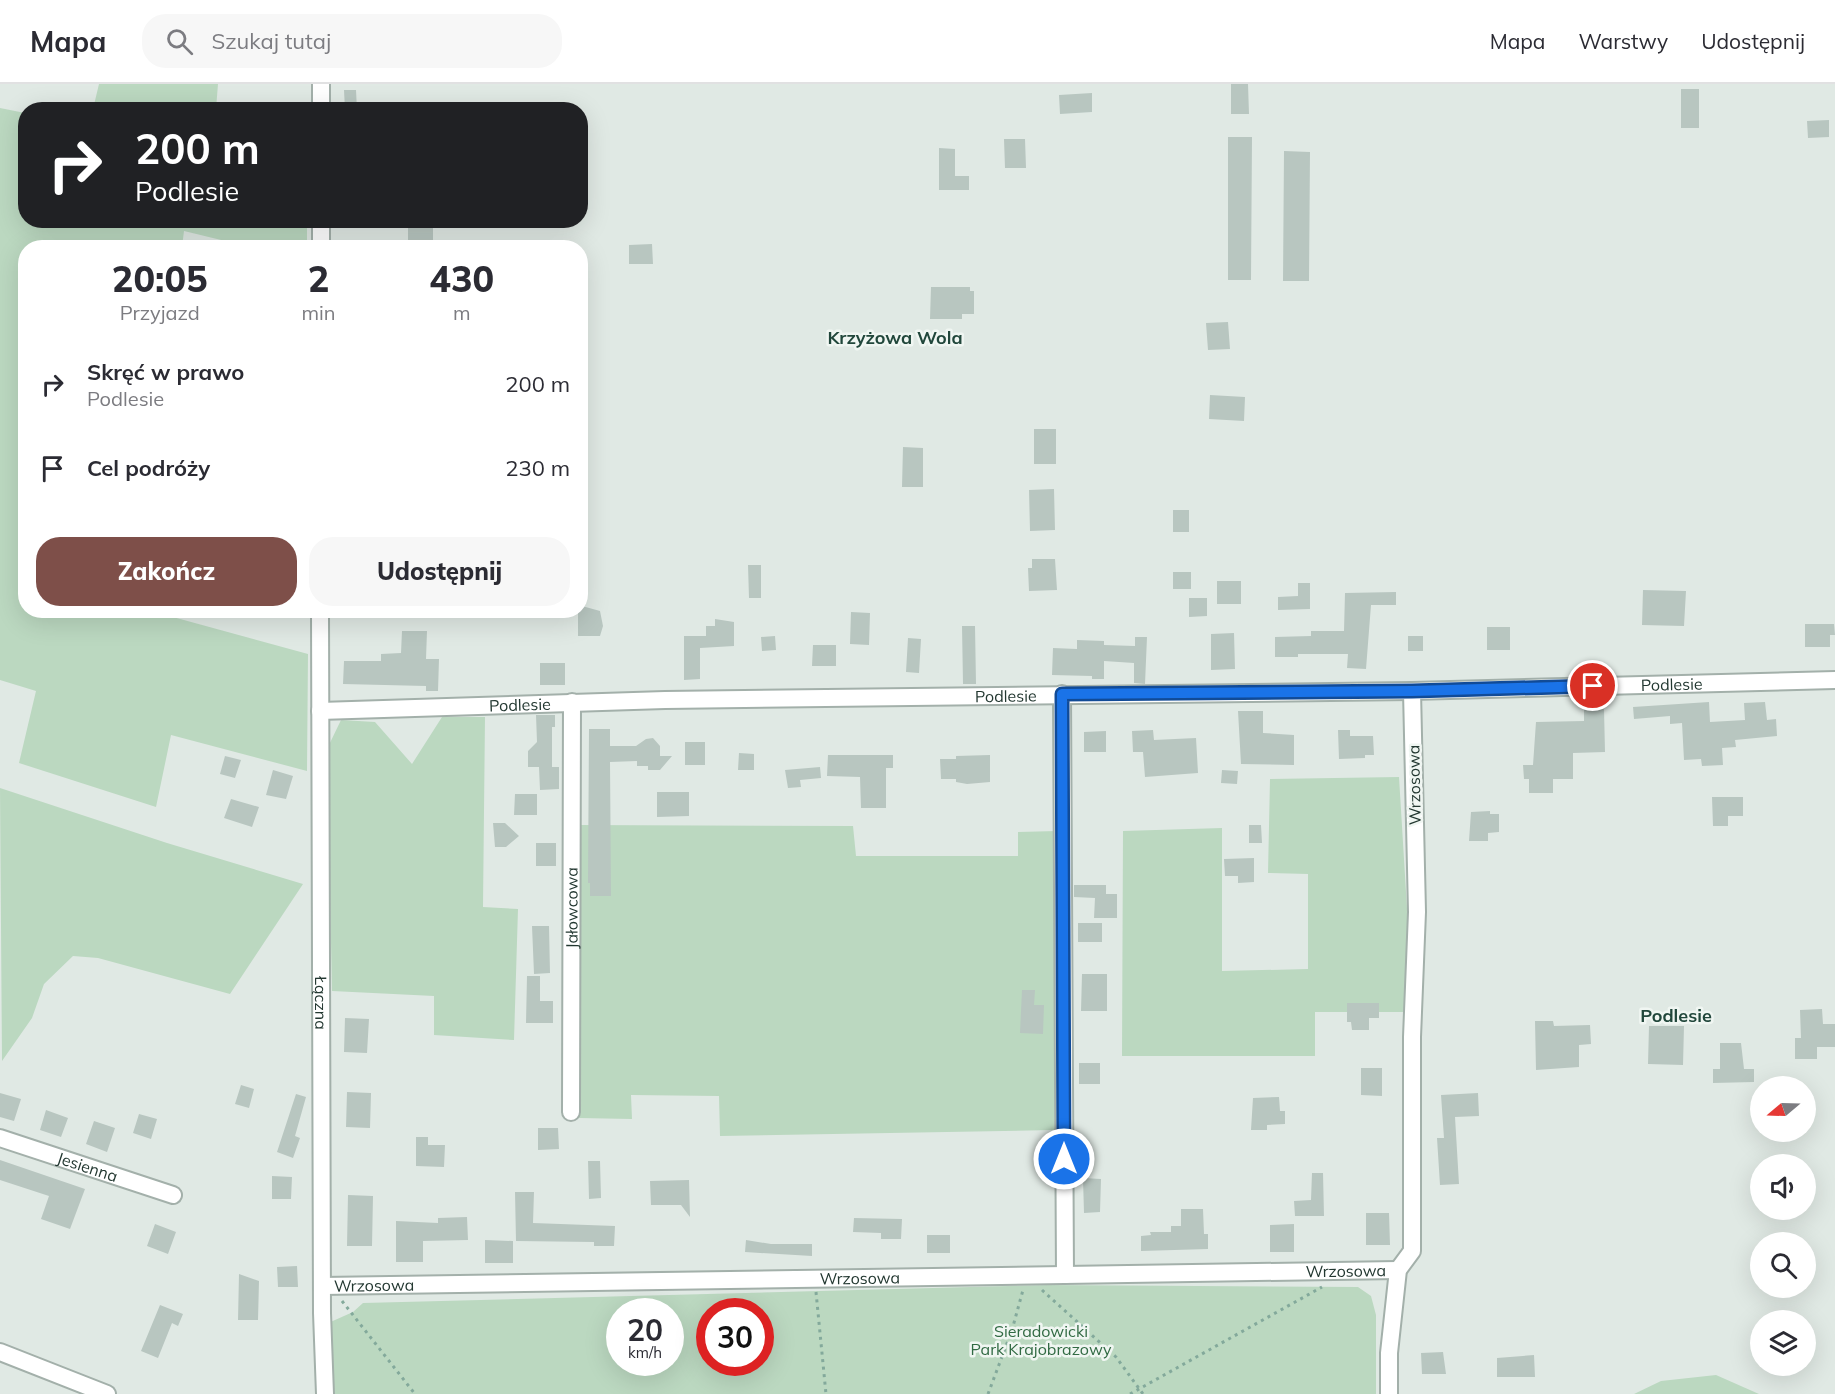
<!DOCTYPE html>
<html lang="pl">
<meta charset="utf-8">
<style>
:root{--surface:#fff;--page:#f7f7f7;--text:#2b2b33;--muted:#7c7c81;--line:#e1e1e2;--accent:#7e4f49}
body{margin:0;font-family:Mulish,sans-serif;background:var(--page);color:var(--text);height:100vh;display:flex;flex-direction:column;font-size:22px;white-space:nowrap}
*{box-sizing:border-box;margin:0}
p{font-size:20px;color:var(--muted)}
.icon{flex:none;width:33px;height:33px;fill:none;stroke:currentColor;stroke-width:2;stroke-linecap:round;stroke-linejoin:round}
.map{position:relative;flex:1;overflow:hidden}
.details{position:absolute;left:18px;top:156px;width:570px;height:378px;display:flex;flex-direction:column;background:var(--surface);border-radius:24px;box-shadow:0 6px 24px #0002}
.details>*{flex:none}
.guide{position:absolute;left:18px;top:18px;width:570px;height:126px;border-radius:24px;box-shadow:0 6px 24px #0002;background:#202124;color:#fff;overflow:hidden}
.needle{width:39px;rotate:251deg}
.controls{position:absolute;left:1750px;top:992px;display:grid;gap:12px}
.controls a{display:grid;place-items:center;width:66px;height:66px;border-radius:50%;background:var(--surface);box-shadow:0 6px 24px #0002;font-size:30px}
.speed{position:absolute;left:606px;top:1214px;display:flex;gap:12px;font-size:30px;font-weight:700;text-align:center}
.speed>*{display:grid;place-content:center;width:78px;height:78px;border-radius:50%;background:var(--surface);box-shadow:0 6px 24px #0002;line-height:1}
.speed small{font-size:15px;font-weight:400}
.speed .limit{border:9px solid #d22;background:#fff;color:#111}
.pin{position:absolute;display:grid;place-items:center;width:51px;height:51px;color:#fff;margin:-26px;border:3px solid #fff;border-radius:50%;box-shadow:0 2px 6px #0007}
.me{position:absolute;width:66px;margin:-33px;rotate:0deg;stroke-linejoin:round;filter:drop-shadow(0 0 4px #0008)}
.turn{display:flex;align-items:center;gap:21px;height:126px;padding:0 18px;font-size:27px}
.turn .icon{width:78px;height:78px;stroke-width:2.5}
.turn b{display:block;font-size:42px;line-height:51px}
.eta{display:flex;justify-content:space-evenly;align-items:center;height:102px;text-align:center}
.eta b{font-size:36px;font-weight:800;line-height:42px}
.button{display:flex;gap:12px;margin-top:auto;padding:12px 18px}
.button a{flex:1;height:69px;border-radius:24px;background:var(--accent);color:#fff;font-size:24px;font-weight:800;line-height:69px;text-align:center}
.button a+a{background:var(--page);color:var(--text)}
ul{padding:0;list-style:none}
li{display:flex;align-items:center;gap:18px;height:84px;padding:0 18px}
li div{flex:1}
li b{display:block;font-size:22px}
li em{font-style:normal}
header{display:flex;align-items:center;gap:36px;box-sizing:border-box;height:84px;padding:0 30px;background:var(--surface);border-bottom:2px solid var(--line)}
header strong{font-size:28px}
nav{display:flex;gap:33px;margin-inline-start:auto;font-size:21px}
.search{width:420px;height:54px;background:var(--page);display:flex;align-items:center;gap:15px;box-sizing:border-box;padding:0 21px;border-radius:24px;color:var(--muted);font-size:22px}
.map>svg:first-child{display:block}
.green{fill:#bbd8c0;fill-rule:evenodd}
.building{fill:#b8c6c0}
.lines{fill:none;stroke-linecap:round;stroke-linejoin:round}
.street-casing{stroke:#a3b0aa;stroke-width:20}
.path{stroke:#83a99b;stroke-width:3;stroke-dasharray:3 4.5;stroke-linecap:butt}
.street{stroke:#fff;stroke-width:16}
.route-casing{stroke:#114b97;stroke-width:15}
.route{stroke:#1a73e8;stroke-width:10}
.labels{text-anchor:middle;stroke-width:5;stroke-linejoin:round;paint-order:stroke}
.street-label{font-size:16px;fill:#223730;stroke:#f0f6f2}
.park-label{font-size:16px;fill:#316a43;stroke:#f0f6f2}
.neighbourhood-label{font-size:18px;font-weight:bold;fill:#21473b;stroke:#f0f6f2}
</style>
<header>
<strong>Mapa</strong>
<div class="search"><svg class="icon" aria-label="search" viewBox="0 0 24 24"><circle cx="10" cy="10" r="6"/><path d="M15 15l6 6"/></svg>Szukaj tutaj</div>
<nav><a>Mapa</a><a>Warstwy</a><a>Udostępnij</a></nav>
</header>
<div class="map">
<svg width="1835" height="1310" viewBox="0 0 1835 1310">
<rect width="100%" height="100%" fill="#e0e9e4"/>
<path class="green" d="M99 0H218L216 25H93Z
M0 24 25 29 26 136 307 137V163H250L184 147 182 163 26 164V526L151 527 308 570 307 687 171 651 156 723 19 679 36 607 0 596Z
M442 633H485L483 823 518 825 514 956 434 951V912L332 907 327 665 341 636 375 638 412 680Z
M1399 693 1408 841 1406 928H1315V972H1122L1123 747 1222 744V887L1308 885V790L1268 789 1270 695Z
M0 704 167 759 303 800 230 910 98 874 73 872 44 900 32 934 2 977Z
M577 741 853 742 856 772H1018V748L1057 747 1054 1046 720 1052 719 1012 631 1011 632 1035 579 1034Z
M1047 1201 1358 1203 1371 1212 1376 1231V1310H328L326 1240 353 1228 363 1219ZM620 1227H670V1278H620ZM710 1227H760V1278H710Z
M1716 1291 1759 1310H1634L1661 1297Z"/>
<path class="building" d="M1231 0H1248L1249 30H1231Z
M1681 5H1699V44H1681Z
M344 6H356L357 26H345Z
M1092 9V28L1060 30 1059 11Z
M1829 36V53L1808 54 1807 37Z
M1228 53H1252L1251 196H1228Z
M1004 55H1025L1026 84H1005Z
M939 64 955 65V92H969V106H939Z
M1284 67 1310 68 1309 197H1283Z
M411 136H433V164L408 161V144H411Z
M652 160 653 180H629V161Z
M931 203H970V207H974V230H962V235H930Z
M1228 238 1230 265 1208 266 1206 239Z
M1210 311 1245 313 1244 337 1209 335Z
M1034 345H1056V380H1034Z
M903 363 923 364V403H902Z
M1054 405 1055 446 1030 447 1029 406Z
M1173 426H1189V448H1173Z
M1032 475H1055L1057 506 1029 507 1028 484H1032Z
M748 481H761V514H749Z
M1173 488H1191V505H1173Z
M1217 497H1241V520H1217Z
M1298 499H1310V525L1278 526V513L1298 512Z
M1643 506 1686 507 1684 542 1642 541Z
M1396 508V521H1371L1366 585 1347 584 1348 570H1298V573H1275V553L1311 552V547H1344L1345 509Z
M1189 514H1207V532L1189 533Z
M582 522 600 527 603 542 600 552H578V527Z
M851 528 870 529 869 561 850 560Z
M715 535 734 538V562L700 564V595L684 596V552H706V542H715Z
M1805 540H1834L1835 551H1830V563H1805Z
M962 542H975L976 600H963Z
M1487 543H1510V566H1487Z
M402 547H427L426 575H439L438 607H426V602L343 600 344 577H381V570L401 569Z
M1234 549 1235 585 1211 586V550Z
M775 552 776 566 762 567 761 553Z
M1408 552H1423V567H1408Z
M1135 553H1147L1145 600 1134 599V579L1104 577V595H1092V592L1052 591 1053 564 1077 565V556L1104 557V561L1135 562Z
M908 554 921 555 919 589 906 588Z
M813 561H836V582H812Z
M540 579H565V601H540Z
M1709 618 1710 638 1745 636 1744 619 1765 618 1767 636 1776 635 1777 652 1735 656 1736 663 1722 664 1723 681 1702 682 1701 675 1684 676 1682 639 1670 640V632L1634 635 1633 623Z
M1604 625 1605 668 1573 669V695H1553V709H1529V695H1524L1523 681H1533L1536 638 1584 637V626Z
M1238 627H1263V649L1294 651V681L1241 680Z
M536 631H555V643H552V683H559V705L540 706 539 683H528V667L537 658Z
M589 645H610V662H636L646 655 653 654 660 662V672H672L660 686H648V682H637V677L610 678 611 812H590V799H588Z
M1153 646 1154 656 1196 654 1198 689 1145 693 1143 668H1133L1132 647Z
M1338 646H1350V652H1373L1374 671H1365V674L1339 675Z
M1106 647V668H1084V648Z
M685 658H705V681H685Z
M739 669 754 670V686H738Z
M828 671H893V684H886V724H861L860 693 827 692Z
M990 671V698L967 700 956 698V695H941L940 675H956V672Z
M225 672 241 676 235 694 220 690Z
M820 683 821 694 800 696 801 703 788 704 785 686Z
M273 686 293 692 286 715 266 711Z
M1222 686 1238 687 1237 700 1221 699Z
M657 708H689V732L657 733Z
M515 710H537V731H514Z
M1712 713H1743V732H1728V742H1713Z
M231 715 259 723 252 743 224 734Z
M1490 727V730H1499V748L1488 749V757H1469L1471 728Z
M493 739H505L519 752 506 763H495Z
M1249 741H1261L1262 759H1249Z
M536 759H556V782H536Z
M1254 774V798L1238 799V792H1225L1224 775Z
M1074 801H1106V810H1117V834H1094L1095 814 1074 813Z
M1078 839H1102V858H1078Z
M532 842H549L550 889 534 890Z
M1082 890H1107V927H1081Z
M527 892H540V917H553V939H526Z
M1022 906H1035L1034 921H1044L1043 950 1020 949Z
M1347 919H1379V934H1369V946H1352L1351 938H1347Z
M1822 925 1823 940H1835V963H1817V975H1795V954H1801L1800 926Z
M345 934 369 935 367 969 344 968Z
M1535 937H1553L1554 942 1590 941 1591 960 1579 961V983L1536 986Z
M1649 942H1684L1683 981 1648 980Z
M1720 959H1741L1744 985H1754V998L1713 999V985H1720Z
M1079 979H1100V1000H1079Z
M1361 984H1382V1012L1361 1011Z
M241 1001 254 1005 249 1024 235 1020Z
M347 1008 371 1009 370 1044 346 1043Z
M0 1009 21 1015 14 1037 0 1033Z
M1478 1009 1479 1032 1455 1033 1459 1100 1440 1101 1437 1054H1444L1441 1011Z
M296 1010 306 1013 295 1052 300 1054 293 1074 277 1068Z
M1279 1013 1280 1027H1285V1040L1267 1041V1046H1251L1253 1014Z
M46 1026 68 1034 61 1053 40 1046Z
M139 1030 157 1035 151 1055 133 1049Z
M94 1037 115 1044 107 1068 86 1060Z
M538 1044H558L559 1065 538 1066Z
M416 1053H428V1061H445L444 1083 416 1082Z
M0 1076 85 1105 70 1145 41 1135 49 1112 0 1096Z
M588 1077H600L601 1114 589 1115Z
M1312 1089H1323L1324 1132H1295L1294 1117 1311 1116Z
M272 1092 292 1093 291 1115H272Z
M1083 1094 1101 1095 1100 1128 1084 1129Z
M689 1096 690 1133 681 1121H651L650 1097Z
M515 1108H534L533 1139 615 1142 614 1162H594V1158L516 1157Z
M348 1111 373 1112 372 1162H347Z
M1181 1125H1203L1204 1150H1208V1165L1141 1167V1152L1151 1151 1150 1148H1171V1142H1181Z
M1366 1129H1389L1390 1161H1366Z
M467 1133 468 1156 423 1157V1178H396V1137L438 1139V1134Z
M854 1134 902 1135 901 1155H881V1149L853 1148Z
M155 1140 176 1148 168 1170 147 1162Z
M1294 1140V1168H1270V1141Z
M927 1151H950V1169H927Z
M485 1156 513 1157V1179H485Z
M746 1156 771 1160H812V1172L745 1168Z
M297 1182 298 1203H278L277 1183Z
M239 1190 259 1197 258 1236H238Z
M160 1221 183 1230 178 1242 172 1239 158 1274 141 1267Z
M1443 1268 1446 1290H1422L1421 1269Z
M1534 1271 1535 1293H1497V1274Z"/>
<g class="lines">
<defs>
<g id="street">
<path d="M321 0V26"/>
<path d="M321 164V136"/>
<path id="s1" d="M320 526 322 1229 325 1310"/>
<path d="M1062 610 1065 1191"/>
<path id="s2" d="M320 627 665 616 1412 607 1835 596"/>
<path id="s3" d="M571 1028 572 618"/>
<path id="s4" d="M0 1054 173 1111"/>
<path id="s5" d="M322 1202 1398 1186"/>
<path d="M0 1268 107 1310"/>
<path d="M1389 1310V1269L1398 1186 1412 1167V953L1417 828 1412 607"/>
</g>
</defs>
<use href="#street" class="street-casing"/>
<path class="path" d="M1042 1206 1116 1273 1143 1310
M816 1208 826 1310
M342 1217 415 1310
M988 1310 1012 1246 1023 1206
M1130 1310 1322 1203"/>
<use href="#street" class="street"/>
</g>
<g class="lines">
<defs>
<path id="route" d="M1064 1075 1062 610 1412 607 1593 602"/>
</defs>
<use href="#route" class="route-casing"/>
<use href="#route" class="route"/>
</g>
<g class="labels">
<g class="street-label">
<text dy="6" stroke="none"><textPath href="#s2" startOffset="1352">Podlesie</textPath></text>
<text dy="6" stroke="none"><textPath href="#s2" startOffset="686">Podlesie</textPath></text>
<text dy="6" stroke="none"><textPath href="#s2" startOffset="200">Podlesie</textPath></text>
<text transform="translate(1414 701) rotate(-91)" y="6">Wrzosowa</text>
<text dy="6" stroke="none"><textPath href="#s3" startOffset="204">Jałowcowa</textPath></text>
<text dy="6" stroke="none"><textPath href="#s1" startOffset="393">Łączna</textPath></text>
<text dy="6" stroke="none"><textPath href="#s4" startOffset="92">Jesienna</textPath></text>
<text dy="6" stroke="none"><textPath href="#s5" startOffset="1024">Wrzosowa</textPath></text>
<text dy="6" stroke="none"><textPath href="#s5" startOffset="538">Wrzosowa</textPath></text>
<text dy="6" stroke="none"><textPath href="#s5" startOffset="52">Wrzosowa</textPath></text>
</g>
<g class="park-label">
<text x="1041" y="1253">Sieradowicki<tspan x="1041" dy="18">Park Krajobrazowy</tspan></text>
</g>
<g class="neighbourhood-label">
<text x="895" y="260">Krzyżowa Wola</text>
<text x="1676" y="938">Podlesie</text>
</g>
</g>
</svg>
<div class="controls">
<a><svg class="needle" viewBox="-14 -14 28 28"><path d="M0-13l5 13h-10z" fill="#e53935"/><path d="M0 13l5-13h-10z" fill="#7c7c81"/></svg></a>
<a><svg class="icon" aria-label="sound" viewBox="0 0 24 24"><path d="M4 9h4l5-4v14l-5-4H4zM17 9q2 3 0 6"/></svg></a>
<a><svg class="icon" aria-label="search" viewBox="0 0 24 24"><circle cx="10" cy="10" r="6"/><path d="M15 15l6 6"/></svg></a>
<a><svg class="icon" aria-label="layers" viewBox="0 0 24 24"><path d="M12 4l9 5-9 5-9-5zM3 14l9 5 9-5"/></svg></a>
</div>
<div class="speed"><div>20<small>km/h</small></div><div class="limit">30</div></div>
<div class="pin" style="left:1593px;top:602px;background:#d93025"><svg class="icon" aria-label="arrive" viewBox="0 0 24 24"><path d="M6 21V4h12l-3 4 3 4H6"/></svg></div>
<svg class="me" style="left:1064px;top:1075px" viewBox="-20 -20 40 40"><circle r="17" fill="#1a73e8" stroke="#fff" stroke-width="3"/><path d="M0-11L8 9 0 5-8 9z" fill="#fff"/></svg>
<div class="guide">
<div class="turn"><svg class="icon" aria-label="right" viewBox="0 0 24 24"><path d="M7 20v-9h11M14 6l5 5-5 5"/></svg><div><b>200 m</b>Podlesie</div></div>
</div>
<section class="details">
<div class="eta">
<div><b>20:05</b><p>Przyjazd</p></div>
<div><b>2</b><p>min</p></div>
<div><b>430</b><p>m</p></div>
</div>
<ul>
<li><svg class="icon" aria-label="right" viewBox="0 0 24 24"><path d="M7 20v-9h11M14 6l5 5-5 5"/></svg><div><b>Skręć w prawo</b><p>Podlesie</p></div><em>200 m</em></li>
<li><svg class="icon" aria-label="arrive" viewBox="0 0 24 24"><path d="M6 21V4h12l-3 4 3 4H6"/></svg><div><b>Cel podróży</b></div><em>230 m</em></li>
</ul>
<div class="button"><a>Zakończ</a><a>Udostępnij</a></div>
</section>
</div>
